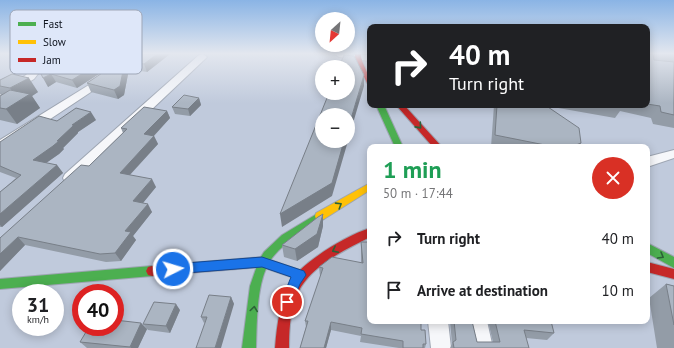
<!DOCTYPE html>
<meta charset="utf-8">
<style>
:root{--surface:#fff;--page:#f6f6f6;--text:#202124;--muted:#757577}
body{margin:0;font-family:"PT Sans",sans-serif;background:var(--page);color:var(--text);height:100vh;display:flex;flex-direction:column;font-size:15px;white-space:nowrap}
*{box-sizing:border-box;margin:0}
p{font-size:13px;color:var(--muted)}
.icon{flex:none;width:22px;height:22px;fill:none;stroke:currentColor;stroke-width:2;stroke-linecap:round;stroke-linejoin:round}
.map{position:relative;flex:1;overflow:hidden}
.sheet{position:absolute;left:367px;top:144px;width:283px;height:180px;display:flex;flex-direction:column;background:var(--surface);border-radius:8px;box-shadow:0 2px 10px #0003}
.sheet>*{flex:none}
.top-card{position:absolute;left:367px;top:24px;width:283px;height:84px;border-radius:8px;box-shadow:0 2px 10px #0003;background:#202124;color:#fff;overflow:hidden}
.needle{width:26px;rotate:207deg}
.controls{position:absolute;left:315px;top:12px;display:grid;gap:8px}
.controls a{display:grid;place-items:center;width:40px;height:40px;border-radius:50%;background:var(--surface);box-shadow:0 2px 10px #0003;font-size:20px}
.speed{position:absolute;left:12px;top:284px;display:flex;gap:8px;font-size:20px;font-weight:700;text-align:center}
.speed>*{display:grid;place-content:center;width:52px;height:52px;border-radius:50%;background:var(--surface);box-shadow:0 2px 10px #0003;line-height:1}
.speed small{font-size:10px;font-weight:400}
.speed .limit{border:6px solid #d22;background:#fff;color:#111}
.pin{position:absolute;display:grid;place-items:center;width:34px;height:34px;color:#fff;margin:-17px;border:2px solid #fff;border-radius:50%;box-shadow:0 1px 4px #0007}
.me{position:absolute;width:44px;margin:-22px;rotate:85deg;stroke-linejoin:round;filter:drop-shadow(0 0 3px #0008)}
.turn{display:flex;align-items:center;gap:14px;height:84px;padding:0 16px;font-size:18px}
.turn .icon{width:52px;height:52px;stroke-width:2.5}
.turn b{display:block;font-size:28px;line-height:34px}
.round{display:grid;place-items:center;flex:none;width:42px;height:42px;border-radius:21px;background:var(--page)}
.head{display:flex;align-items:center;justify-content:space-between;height:68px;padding:0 16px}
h1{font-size:24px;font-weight:700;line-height:30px;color:#1e9e55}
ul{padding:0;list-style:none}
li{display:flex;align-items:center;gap:12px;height:52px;padding:0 16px}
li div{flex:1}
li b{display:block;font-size:15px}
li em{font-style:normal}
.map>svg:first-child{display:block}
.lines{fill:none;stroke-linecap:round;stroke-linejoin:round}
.street-casing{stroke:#9da5b2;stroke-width:2}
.fast-casing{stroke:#9da5b2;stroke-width:2}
.slow-casing{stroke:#9da5b2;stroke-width:2}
.jam-casing{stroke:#9da5b2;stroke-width:2}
.street{fill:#f6f7fa;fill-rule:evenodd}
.fast{fill:#4caf50;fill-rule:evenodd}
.slow{fill:#ffc107;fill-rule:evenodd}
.jam{fill:#c62828;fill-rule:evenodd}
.wall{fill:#939ca7}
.shaded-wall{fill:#787f88}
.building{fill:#abb5c2;stroke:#787f88}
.oneway{stroke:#2c6137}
.route{fill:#1a73e8;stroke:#114b97}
.key{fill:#dee7f9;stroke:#9fa7b7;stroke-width:1}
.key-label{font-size:11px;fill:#0d131e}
</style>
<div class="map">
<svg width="674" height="348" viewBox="0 0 674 348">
<rect width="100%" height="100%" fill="#c0cadc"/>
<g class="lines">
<defs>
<path id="street" d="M48 54H58L45 65 34 79 0 99V91L26 75 39 61Z
M203 54 207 57 205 59 75 182 70 183 65 182 63 178 65 174 199 55Z
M335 54 370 55V61L339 57Z
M105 75 109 76 110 78 109 80 5 149 0 150V140Z
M674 150V158L647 167V157Z
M428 321H448L451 348H431Z
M467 321H487L493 348H473Z"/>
<path id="fast" d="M376 105H384L403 147H395Z
M320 212 324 213 325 216 324 219C306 230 285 241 272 258 256 279 257 322 256 348H242L250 286 259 260 264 252 282 235Z
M647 243 674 257V268L647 253Z
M152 266 156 267 158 271 156 275 152 276 0 289V279Z"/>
<path id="slow" d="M370 183V190L324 219 320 220 316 219 315 216 316 213Z"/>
<path id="jam" d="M355 54H361C361 65 370 72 370 85L367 83 355 58Z
M396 105H404L442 147H433Z
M370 228V237C341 252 305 268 294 302 290 316 289 333 289 348H275C277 323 280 299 294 278L262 267 152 276 148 275 146 271 148 267 152 266 262 257 300 270C317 254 348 235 370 228Z
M647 262 674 269V279L647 272Z"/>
</defs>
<use href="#street" class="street-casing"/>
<use href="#fast" class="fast-casing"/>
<use href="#slow" class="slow-casing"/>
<use href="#jam" class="jam-casing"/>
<use href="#street" class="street"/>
<use href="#fast" class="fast"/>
<use href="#slow" class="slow"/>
<use href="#jam" class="jam"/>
</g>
<path class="wall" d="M50 54H130L77 88 56 82 48 87Z
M131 54H170L147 72 129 69 124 95 118 99 91 92 87 83Z
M647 54H674V128L653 124 651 118 620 111 615 118 547 106 579 147H491L494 105H647Z
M0 80 38 92 32 96 40 108 17 124 0 120V96L1 95 0 94Z
M199 98 201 105 190 116 175 114 172 107Z
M167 111 170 118 154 136 158 144 130 175 156 187 143 203 152 212 133 236 136 240 121 261 106 262 25 245 0 271V238L89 166 123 133 121 128Z
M96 120 78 132V133L63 148 64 149 59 154 46 163 57 165 63 173 2 227H0V192L16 178 0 172V142L57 121Z
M323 214V226L318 247 297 261 284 257 282 245Z
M361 242 421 330 426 344 425 348H399L360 342 361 336 331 330 326 348H300L306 327 305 321 321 276H320L319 267 361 262Z
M666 284 674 286V348H657L649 298Z
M231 297 234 304 204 323 201 317Z
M180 310 170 333 148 330 143 324Z
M450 321H472L477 342H493L488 321H551L554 333 547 340 526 338 529 348H450L452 344Z
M141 323 147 329 138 348H87L80 342Z"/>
<path class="shaded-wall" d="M114 54H130L77 88 72 80Z
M157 54H170L147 72 144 64Z
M125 61 129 69 124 95 118 99 114 90Z
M51 74 56 82 48 87 43 78Z
M364 75V86L348 140V129Z
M29 78 38 92 32 96 40 108 17 124 6 109 19 101 10 88Z
M199 98 201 105 190 116 188 109Z
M167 111 170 118 148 142 144 134Z
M91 112 96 120 78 132V133L63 148 64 149 59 154 39 168 33 160 57 141 72 125Z
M154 136 158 144 124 181 120 173Z
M344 141H348L332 196 282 227 280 214Z
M581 143 579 147H571Z
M57 165 63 173 2 227 0 225V214Z
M152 179 156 187 138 209 133 201Z
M148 204 152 212 133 236 136 240 121 261 115 253 125 231Z
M323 214V226L318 247 297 261 295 249Z
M18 237 25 245 0 271V254Z
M231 297 234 304 221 348H215Z
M176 304 180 310 170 333 166 326Z
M331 322V330L326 348H324Z
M141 323 147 329 138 348H131L130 347Z"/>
<path class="building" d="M50 54H114L72 80 51 74 43 78 36 64 40 60Z
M131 54H157L144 64 125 61 120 86 114 90 87 83Z
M647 54H653L654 60 674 62V115L661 112 660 106 647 104Z
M344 55 354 56 364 75 348 129V115H322V141H344L332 183 280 214 329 93H348V67H339Z
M12 74 29 78 10 88 0 86V80Z
M10 90 30 94 6 109 0 108V96Z
M184 95 199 98 188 109 172 107Z
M497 105H545L579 128 581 143 571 147H555L495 135Z
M613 105H622L623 107Z
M144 107 167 111 144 134 154 136 120 173 152 179 133 201 148 204 125 231 131 232 115 253 100 254 18 237 0 254V238L81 165 89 166 127 129 121 128Z
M76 108 91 112 72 125H74L57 141H59L53 146 33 160 57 165 0 214V192L21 175 0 166V142L39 116 57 121Z
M323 214 317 234 295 249 282 245 318 217Z
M361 242H370V321H421V330H425L426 344H423V348H403V341L361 334 362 328 331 322 324 348H300L308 321H305L323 268 319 267 332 257 363 263Z
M666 284 674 286V325Z
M209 295 231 297 215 348H196L207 317H201Z
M154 302 176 304 166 326 143 324Z
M115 320 141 323 130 347 80 342 89 327H115Z
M454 321H472L477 342H500L495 321H551L554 333 524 330 529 348H454L453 342 456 340Z"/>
<defs><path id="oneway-chevron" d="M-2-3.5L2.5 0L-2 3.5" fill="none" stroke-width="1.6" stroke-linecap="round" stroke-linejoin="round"/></defs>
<g class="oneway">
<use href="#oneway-chevron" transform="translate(419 126) rotate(48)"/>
<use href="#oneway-chevron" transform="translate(339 205) rotate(-32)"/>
<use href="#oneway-chevron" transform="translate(335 250) rotate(153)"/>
<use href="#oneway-chevron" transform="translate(661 256) rotate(30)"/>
<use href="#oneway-chevron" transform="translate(254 309) rotate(-82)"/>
</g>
<linearGradient id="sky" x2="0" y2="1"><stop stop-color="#8ab4e5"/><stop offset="0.52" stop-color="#e3e7ef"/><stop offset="1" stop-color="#e3e7ef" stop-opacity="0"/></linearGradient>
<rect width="674" height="103" fill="url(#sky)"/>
<path class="route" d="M262 257 304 271 306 275 300 284 291 306 287 307 283 306 281 302 291 277 262 267 173 274 169 273 168 269 169 266 173 264Z"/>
<rect x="10" y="10" width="132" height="64" rx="6" class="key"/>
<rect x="18" y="22" width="18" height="4" fill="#4caf50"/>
<rect x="18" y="40" width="18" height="4" fill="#ffc107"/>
<rect x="18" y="58" width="18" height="4" fill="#c62828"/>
<g class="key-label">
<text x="43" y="28">Fast</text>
<text x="43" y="46">Slow</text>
<text x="43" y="64">Jam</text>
</g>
</svg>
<div class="controls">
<a><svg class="needle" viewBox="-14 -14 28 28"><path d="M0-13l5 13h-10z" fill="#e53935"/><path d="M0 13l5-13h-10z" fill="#757577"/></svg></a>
<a>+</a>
<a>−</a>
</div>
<div class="speed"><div>31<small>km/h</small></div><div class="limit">40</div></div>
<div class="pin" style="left:287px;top:302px;background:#d93025"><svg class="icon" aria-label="arrive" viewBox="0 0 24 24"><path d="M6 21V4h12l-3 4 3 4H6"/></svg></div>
<svg class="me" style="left:173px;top:269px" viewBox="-20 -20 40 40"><circle r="17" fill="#1a73e8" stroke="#fff" stroke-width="3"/><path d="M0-11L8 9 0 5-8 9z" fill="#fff"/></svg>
<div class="top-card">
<div class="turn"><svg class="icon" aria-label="right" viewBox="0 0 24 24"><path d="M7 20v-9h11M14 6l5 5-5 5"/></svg><div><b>40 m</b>Turn right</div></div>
</div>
<section class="sheet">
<div class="head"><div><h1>1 min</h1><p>50 m · 17:44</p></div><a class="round" style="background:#d93025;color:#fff"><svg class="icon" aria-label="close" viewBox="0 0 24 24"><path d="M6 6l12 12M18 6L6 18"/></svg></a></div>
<ul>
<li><svg class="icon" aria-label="right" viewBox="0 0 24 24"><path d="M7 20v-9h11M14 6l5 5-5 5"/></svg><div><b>Turn right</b></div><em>40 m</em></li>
<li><svg class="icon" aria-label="arrive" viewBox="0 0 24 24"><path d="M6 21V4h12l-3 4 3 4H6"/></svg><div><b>Arrive at destination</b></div><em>10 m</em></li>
</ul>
</section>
</div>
